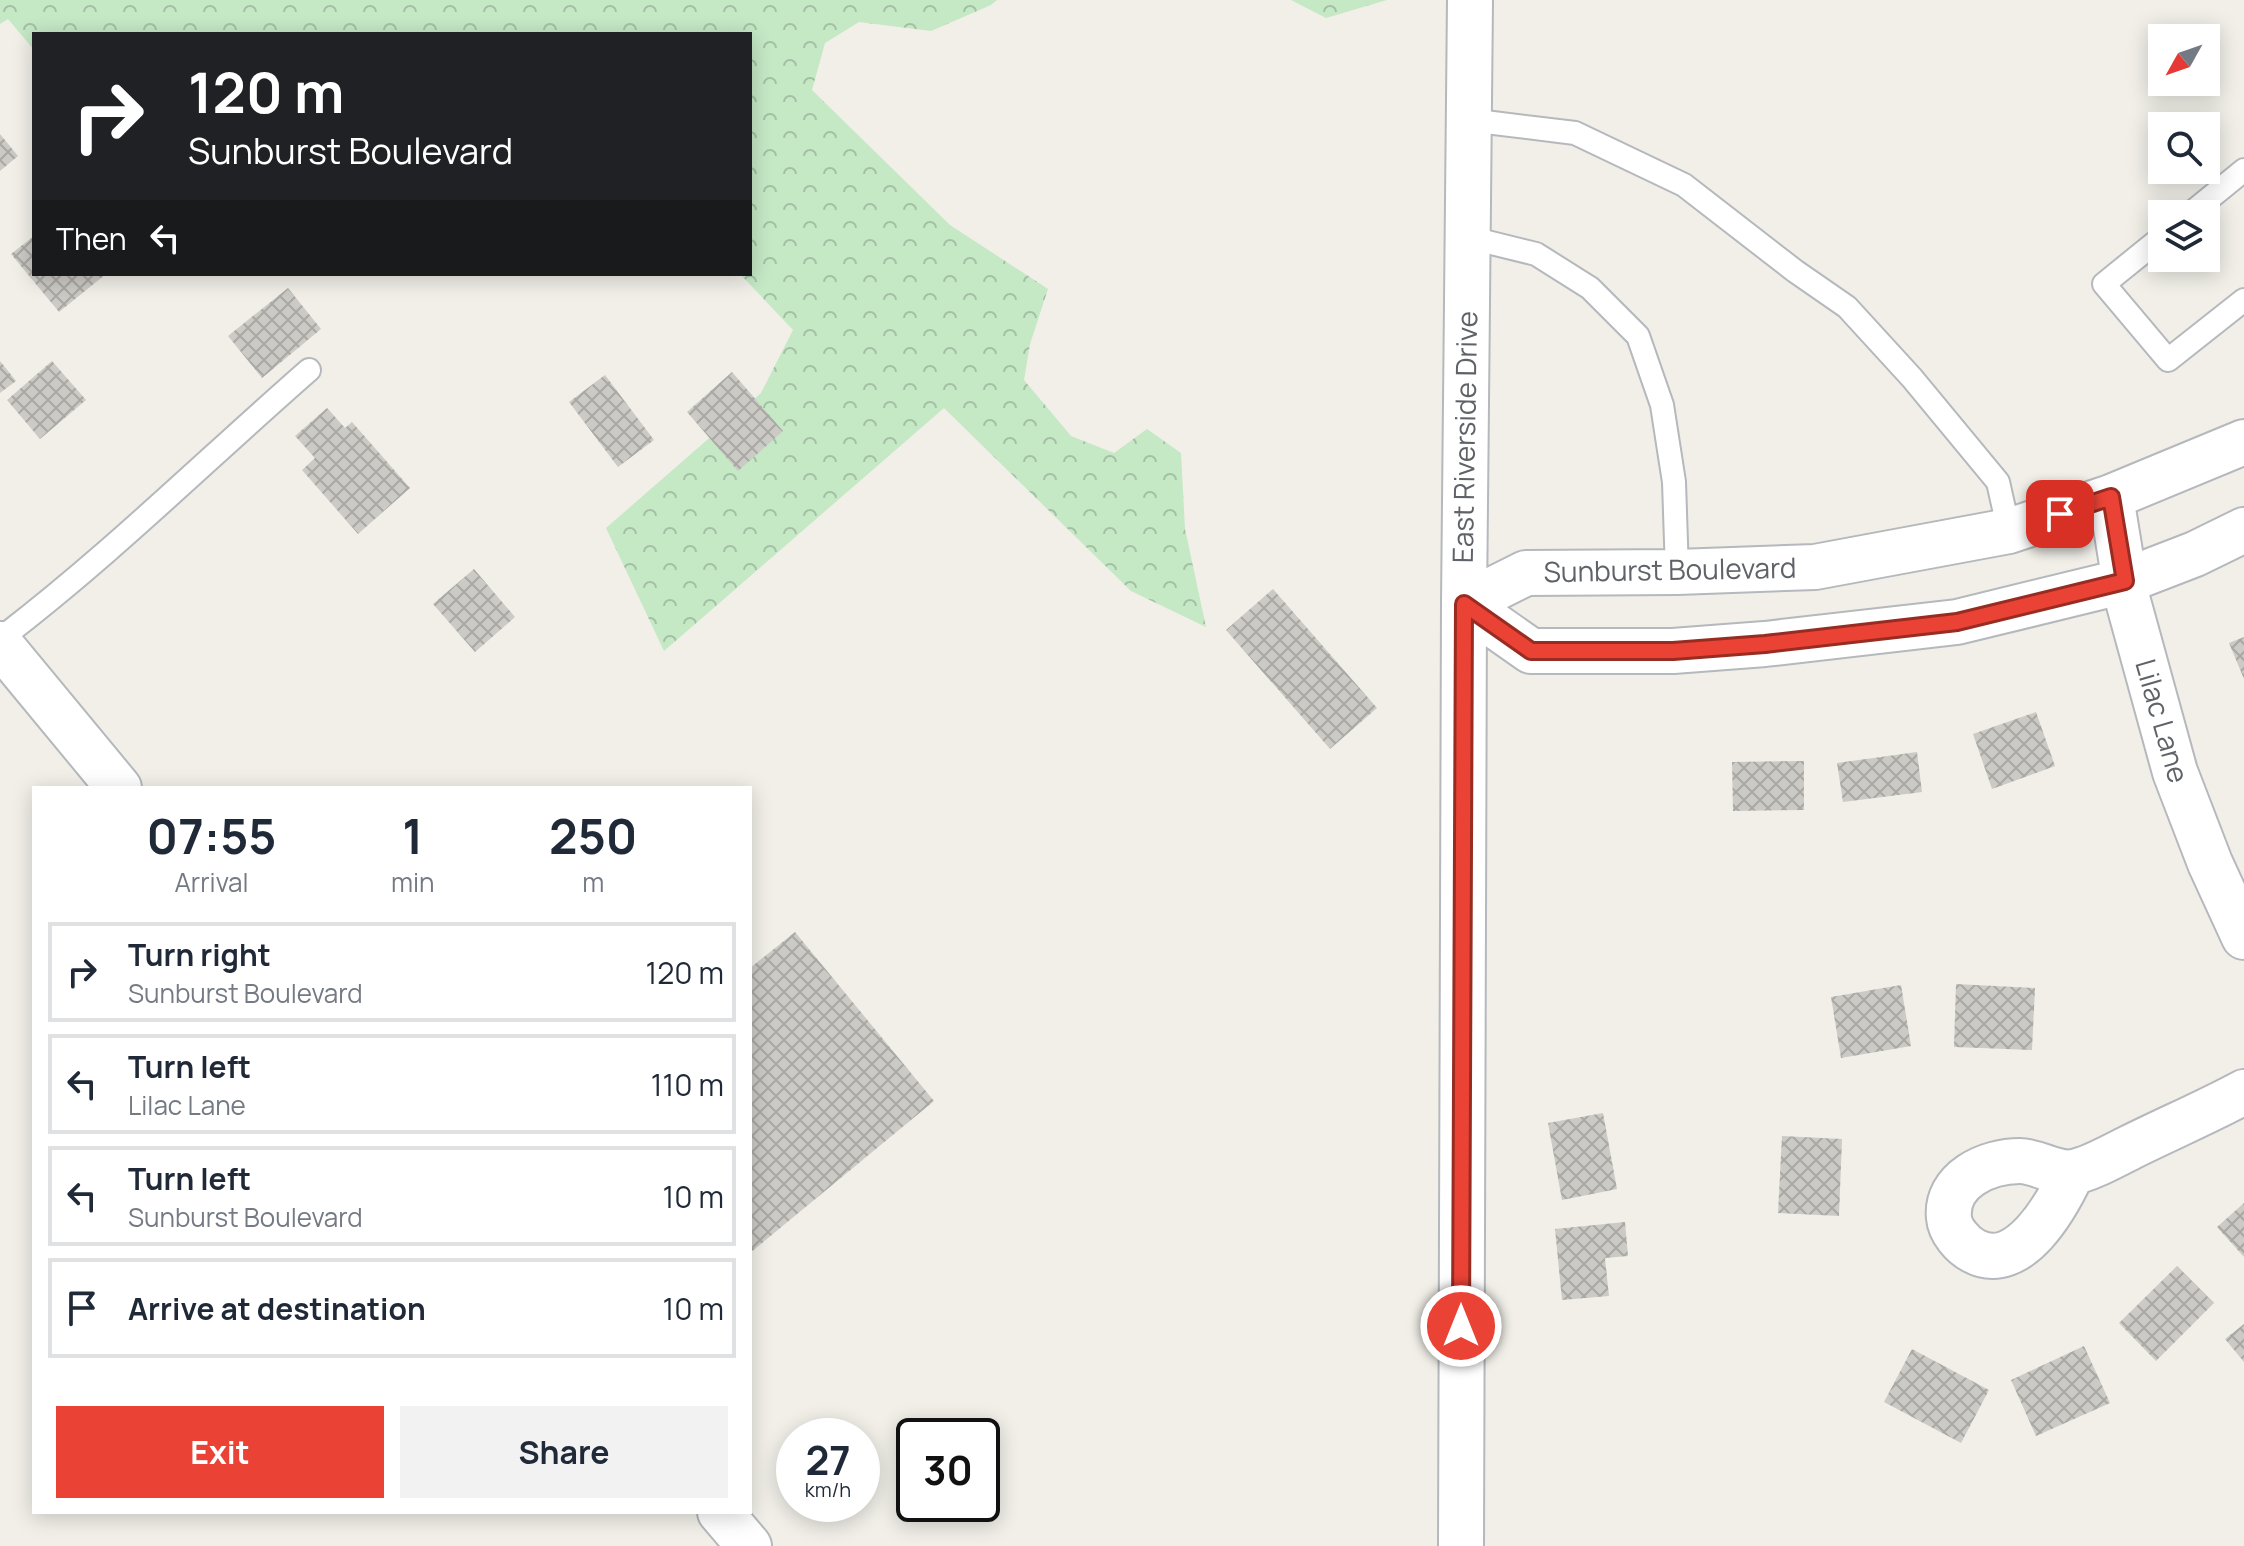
<!DOCTYPE html>
<style>
:root{--surface:#fff;--page:#f2f2f3;--text:#1f2937;--muted:#747a83;--line:#e0e1e3;--accent:#ea4335}
body{margin:0;font-family:Manrope,sans-serif;background:var(--page);color:var(--text);height:100vh;display:flex;flex-direction:column;font-size:30px;white-space:nowrap}
*{box-sizing:border-box;margin:0}
p{font-size:26px;color:var(--muted)}
.icon{flex:none;width:44px;height:44px;fill:none;stroke:currentColor;stroke-width:2;stroke-linecap:round;stroke-linejoin:round}
.map{position:relative;flex:1;overflow:hidden}
.panel{position:absolute;left:32px;top:786px;width:720px;height:728px;display:flex;flex-direction:column;background:var(--surface);border-radius:0px;box-shadow:0 4px 20px #0003}
.panel>*{flex:none}
.hud{position:absolute;left:32px;top:32px;width:720px;height:244px;border-radius:0px;box-shadow:0 4px 20px #0003;background:#202124;color:#fff;overflow:hidden}
.needle{width:52px;rotate:230deg}
.controls{position:absolute;left:2148px;top:24px;display:grid;gap:16px}
.controls a{display:grid;place-items:center;width:72px;height:72px;border-radius:0px;background:var(--surface);box-shadow:0 4px 20px #0003;font-size:40px}
.speed{position:absolute;left:776px;top:1418px;display:flex;gap:16px;font-size:40px;font-weight:700;text-align:center}
.speed>*{display:grid;place-content:center;width:104px;height:104px;border-radius:50%;background:var(--surface);box-shadow:0 4px 20px #0003;line-height:1}
.speed small{font-size:20px;font-weight:400}
.speed .limit{border:4px solid #111;border-radius:12px;background:#fff;color:#111}
.pin{position:absolute;display:grid;place-items:center;width:68px;height:68px;color:#fff;margin:-34px;border-radius:16px;box-shadow:0 4px 12px #0006}
.me{position:absolute;width:88px;margin:-44px;rotate:0deg;stroke-linejoin:round;filter:drop-shadow(0 0 6px #0008)}
.turn{display:flex;align-items:center;gap:28px;height:168px;padding:0 24px;font-size:36px}
.turn .icon{width:104px;height:104px;stroke-width:2.5}
.turn b{display:block;font-size:56px;line-height:68px}
.then{display:flex;align-items:center;height:76px;padding:0 24px;background:#0003;gap:16px;font-size:30px}
.eta{display:flex;justify-content:space-evenly;align-items:center;height:136px;text-align:center}
.eta b{font-size:48px;font-weight:700;line-height:56px}
.primary-button{display:flex;gap:16px;margin-top:auto;padding:16px 24px}
.primary-button a{flex:1;height:92px;border-radius:0px;background:var(--accent);color:#fff;font-size:32px;font-weight:700;line-height:92px;text-align:center}
.primary-button a+a{background:var(--page);color:var(--text)}
ul{padding:0;list-style:none}
li{display:flex;align-items:center;gap:24px;height:100px;margin:0 16px 12px;padding:0 8px;border:4px solid var(--line);border-radius:0px}
li div{flex:1}
li b{display:block;font-size:30px}
li em{font-style:normal}
.map>svg:first-child{display:block}
.forest{fill:url(#forest-crowns)}
.building{fill:url(#building-cross-hatch)}
.lines{fill:none;stroke-linecap:round;stroke-linejoin:round}
.service-casing{stroke:#b5b8bc;stroke-width:26}
.minor-casing{stroke:#b5b8bc;stroke-width:48}
.tertiary-casing{stroke:#b5b8bc;stroke-width:48}
.service{stroke:#fff;stroke-width:22}
.minor{stroke:#fff;stroke-width:44}
.tertiary{stroke:#fff;stroke-width:44}
.route-casing{stroke:#982c22;stroke-width:20}
.route{stroke:#ea4335;stroke-width:14}
.labels{text-anchor:middle;stroke-width:6;stroke-linejoin:round;paint-order:stroke}
.street-label{font-size:28px;fill:#5f6368;stroke:#fff}
</style>
<div class="map">
<svg width="2244" height="1546" viewBox="0 0 2244 1546">
<defs>
<pattern id="forest-crowns" width="20" height="18" patternUnits="userSpaceOnUse" patternTransform="scale(2)"><rect width="20" height="18" fill="#c5e8c5"/><path d="M2 6a3 3 0 1 1 6 0M12 15a3 3 0 1 1 6 0" fill="none" stroke="#a3c0a4"/></pattern>
<pattern id="building-cross-hatch" width="8" height="8" patternUnits="userSpaceOnUse" patternTransform="scale(2)"><rect width="8" height="8" fill="#cccac5"/><path d="M0 0l8 8M0 8l8-8" fill="none" stroke="#a9a8a4"/></pattern>
</defs>
<rect width="100%" height="100%" fill="#f1efe8"/>
<path class="forest" d="M0 0H997L991 5 931 31 859 22 825 43 812 90 950 225 1048 289 1030 344 1024 380 1071 436 1114 453 1147 429 1181 453 1185 529 1206 627 1131 591 944 408 664 651 606 528 761 393 793 330 740 274H750V34H34V50L8 19 0 24Z
M1291 0H1387L1326 18Z"/>
<path class="building" d="M0 134 18 156 0 171Z
M34 236V274H106L59 312 11 254Z
M288 288 321 329 262 378 228 336Z
M0 361 16 381 0 393Z
M52 361 86 400 40 439 7 400Z
M732 372 783 431 738 471 687 412Z
M605 375 654 440 618 467 569 402Z
M327 408 345 428 352 422 410 488 358 534 302 470 315 458 295 436Z
M474 569 515 617 475 652 433 604Z
M1273 589 1377 708 1330 749 1226 630Z
M2244 637V679L2229 643Z
M2036 712 2055 766 1992 789 1973 734Z
M1917 752 1922 792 1843 802 1837 763Z
M1804 761V810L1733 811 1732 762Z
M795 932 934 1101 750 1253V968Z
M1956 984 2035 988 2032 1050 1954 1047Z
M1901 985 1911 1046 1841 1058 1831 997Z
M1603 1113 1617 1189 1562 1200 1548 1123Z
M1782 1136 1842 1139 1839 1216 1778 1213Z
M2244 1203V1257L2217 1227Z
M1625 1222 1628 1256 1605 1258 1609 1296 1562 1300 1555 1229Z
M2177 1266 2214 1303 2156 1361 2119 1323Z
M2244 1324V1362L2225 1339Z
M2084 1346 2110 1403 2036 1436 2011 1380Z
M1912 1349 1989 1390 1961 1443 1884 1402Z"/>
<g class="lines">
<defs>
<path id="service" d="M1469 120 1575 133 1684 185 1795 271 1847 307 1912 378 1998 482 2009 531
M2190 214 2244 170
M1467 237 1536 254 1590 288 1638 336 1662 405 1674 482 1677 572
M2162 237 2104 284 2168 360 2244 300
M0 639C109 556 206 460 309 370"/>
<path id="minor" d="M2244 442 2111 497 2009 531 1815 567 1677 572 1526 573 1464 604 1531 651H1673L1765 644 1957 622 2125 581 2195 554 2244 530
M2111 497 2128 601 2175 772 2210 863 2244 937
M2072 1173C2057 1205 2019 1275 1974 1251 1962 1245 1950 1230 1949 1218 1945 1180 1987 1161 2020 1161 2037 1161 2056 1175 2073 1172 2088 1170 2115 1155 2129 1148 2167 1129 2207 1112 2244 1092
M1461 1546 1464 604 1470 0"/>
<path id="tertiary" d="M0 644 119 788
M720 1512 749 1546"/>
</defs>
<use href="#service" class="service-casing"/>
<use href="#minor" class="minor-casing"/>
<use href="#tertiary" class="tertiary-casing"/>
<use href="#service" class="service"/>
<use href="#minor" class="minor"/>
<use href="#tertiary" class="tertiary"/>
</g>
<g class="lines">
<defs>
<path id="route" d="M1461 1326 1464 604 1531 651H1673L1765 644 1957 622 2125 581 2111 497 2060 514"/>
</defs>
<use href="#route" class="route-casing"/>
<use href="#route" class="route"/>
</g>
<g class="labels">
<g class="street-label">
<text transform="translate(1465 437) rotate(-89)" y="10">East Riverside Drive</text>
<text transform="translate(1670 570) rotate(-1)" y="10">Sunburst Boulevard</text>
<text transform="translate(2162 721) rotate(74)" y="10">Lilac Lane</text>
</g>
</g>
</svg>
<div class="controls">
<a><svg class="needle" viewBox="-14 -14 28 28"><path d="M0-13l5 13h-10z" fill="#e53935"/><path d="M0 13l5-13h-10z" fill="#747a83"/></svg></a>
<a><svg class="icon" aria-label="search" viewBox="0 0 24 24"><circle cx="10" cy="10" r="6"/><path d="M15 15l6 6"/></svg></a>
<a><svg class="icon" aria-label="layers" viewBox="0 0 24 24"><path d="M12 4l9 5-9 5-9-5zM3 14l9 5 9-5"/></svg></a>
</div>
<div class="speed"><div>27<small>km/h</small></div><div class="limit">30</div></div>
<div class="pin" style="left:2060px;top:514px;background:#d93025"><svg class="icon" aria-label="arrive" viewBox="0 0 24 24"><path d="M6 21V4h12l-3 4 3 4H6"/></svg></div>
<svg class="me" style="left:1461px;top:1326px" viewBox="-20 -20 40 40"><circle r="17" fill="#ea4335" stroke="#fff" stroke-width="3"/><path d="M0-11L8 9 0 5-8 9z" fill="#fff"/></svg>
<div class="hud">
<div class="turn"><svg class="icon" aria-label="right" viewBox="0 0 24 24"><path d="M7 20v-9h11M14 6l5 5-5 5"/></svg><div><b>120 m</b>Sunburst Boulevard</div></div>
<div class="then">Then<svg class="icon" aria-label="left" viewBox="0 0 24 24"><path d="M17 20v-9H6M10 6l-5 5 5 5"/></svg></div>
</div>
<section class="panel">
<div class="eta">
<div><b>07:55</b><p>Arrival</p></div>
<div><b>1</b><p>min</p></div>
<div><b>250</b><p>m</p></div>
</div>
<ul>
<li><svg class="icon" aria-label="right" viewBox="0 0 24 24"><path d="M7 20v-9h11M14 6l5 5-5 5"/></svg><div><b>Turn right</b><p>Sunburst Boulevard</p></div><em>120 m</em></li>
<li><svg class="icon" aria-label="left" viewBox="0 0 24 24"><path d="M17 20v-9H6M10 6l-5 5 5 5"/></svg><div><b>Turn left</b><p>Lilac Lane</p></div><em>110 m</em></li>
<li><svg class="icon" aria-label="left" viewBox="0 0 24 24"><path d="M17 20v-9H6M10 6l-5 5 5 5"/></svg><div><b>Turn left</b><p>Sunburst Boulevard</p></div><em>10 m</em></li>
<li><svg class="icon" aria-label="arrive" viewBox="0 0 24 24"><path d="M6 21V4h12l-3 4 3 4H6"/></svg><div><b>Arrive at destination</b></div><em>10 m</em></li>
</ul>
<div class="primary-button"><a>Exit</a><a>Share</a></div>
</section>
</div>
